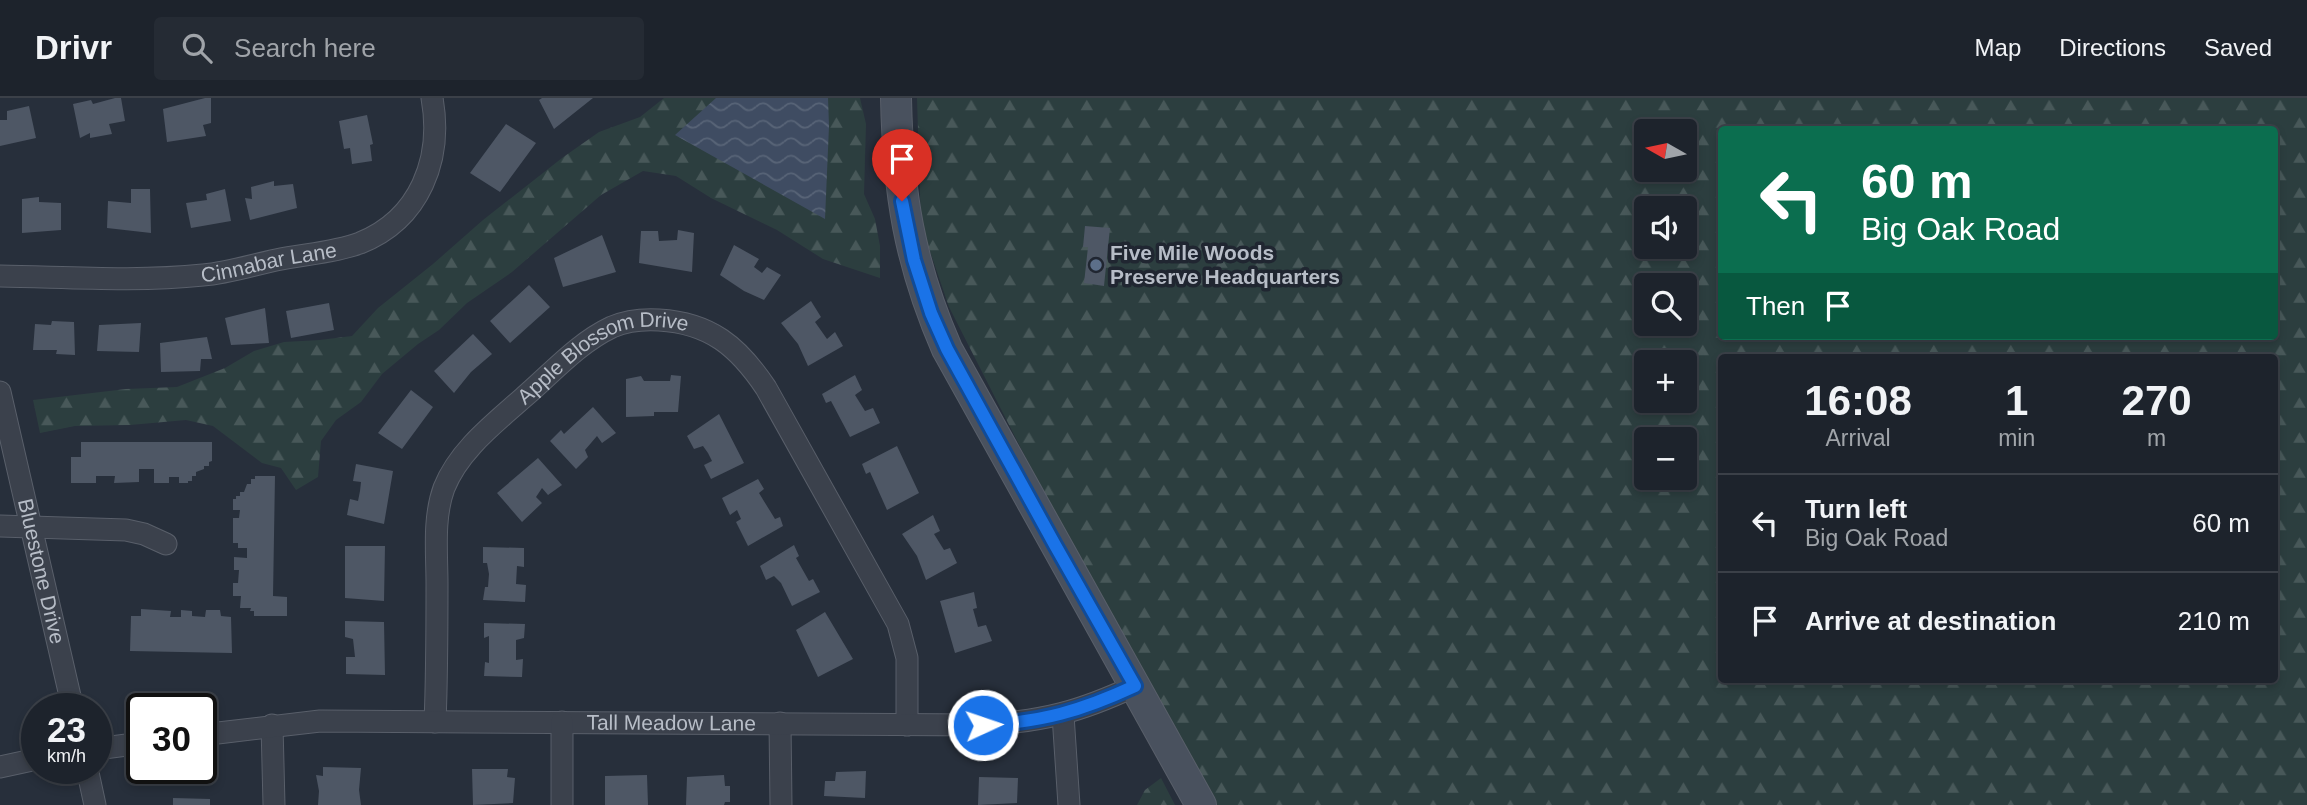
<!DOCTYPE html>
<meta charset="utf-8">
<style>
:root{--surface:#1d232c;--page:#252b34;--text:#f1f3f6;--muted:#a0a4a9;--line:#3b4048}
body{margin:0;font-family:Helvetica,sans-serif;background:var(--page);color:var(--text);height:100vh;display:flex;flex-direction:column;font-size:26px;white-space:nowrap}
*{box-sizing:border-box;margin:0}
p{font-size:23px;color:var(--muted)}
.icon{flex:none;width:38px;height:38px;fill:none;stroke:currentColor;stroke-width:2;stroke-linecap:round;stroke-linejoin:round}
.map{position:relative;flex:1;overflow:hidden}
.details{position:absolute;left:1718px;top:256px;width:560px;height:329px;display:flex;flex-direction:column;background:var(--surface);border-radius:7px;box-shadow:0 4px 10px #0003,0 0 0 2px var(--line)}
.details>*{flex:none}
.hud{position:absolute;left:1718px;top:28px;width:560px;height:214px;border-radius:7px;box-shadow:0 4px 10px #0003,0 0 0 2px var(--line);background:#0b6e4f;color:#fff;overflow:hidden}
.needle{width:46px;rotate:279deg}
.buttons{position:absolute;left:1634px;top:21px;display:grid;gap:14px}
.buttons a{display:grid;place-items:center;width:63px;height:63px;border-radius:7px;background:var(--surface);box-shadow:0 4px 10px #0003,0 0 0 2px var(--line);font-size:35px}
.speed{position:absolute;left:21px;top:595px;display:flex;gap:14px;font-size:35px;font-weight:700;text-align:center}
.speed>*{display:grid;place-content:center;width:91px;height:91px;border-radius:50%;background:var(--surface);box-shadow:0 4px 10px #0003,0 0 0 2px var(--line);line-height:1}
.speed small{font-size:18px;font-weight:400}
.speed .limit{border:4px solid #111;border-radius:10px;background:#fff;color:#111}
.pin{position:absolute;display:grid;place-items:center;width:60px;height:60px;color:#fff;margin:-72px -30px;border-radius:50% 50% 50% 0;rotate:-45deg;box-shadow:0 0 7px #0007}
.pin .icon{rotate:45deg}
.me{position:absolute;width:77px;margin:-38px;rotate:87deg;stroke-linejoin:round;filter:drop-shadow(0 0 5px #0008)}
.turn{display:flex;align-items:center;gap:24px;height:147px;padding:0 28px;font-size:32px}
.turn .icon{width:91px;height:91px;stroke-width:2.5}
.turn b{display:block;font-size:49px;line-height:60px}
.then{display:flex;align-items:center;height:66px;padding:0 28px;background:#0003;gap:14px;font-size:26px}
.eta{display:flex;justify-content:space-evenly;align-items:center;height:119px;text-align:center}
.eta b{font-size:42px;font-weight:600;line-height:49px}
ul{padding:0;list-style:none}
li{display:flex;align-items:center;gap:21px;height:98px;padding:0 28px;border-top:2px solid var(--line)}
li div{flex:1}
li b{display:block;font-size:26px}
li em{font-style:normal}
header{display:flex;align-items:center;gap:42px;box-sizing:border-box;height:98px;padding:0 35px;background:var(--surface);border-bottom:2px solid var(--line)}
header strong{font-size:33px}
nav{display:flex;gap:38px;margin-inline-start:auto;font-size:24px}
.search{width:490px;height:63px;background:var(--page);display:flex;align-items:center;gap:18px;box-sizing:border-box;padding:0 24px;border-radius:7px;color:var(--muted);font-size:26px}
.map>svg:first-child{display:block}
.forest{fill:url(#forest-firs);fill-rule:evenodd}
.water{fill:url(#water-waves)}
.building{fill:#4e5765}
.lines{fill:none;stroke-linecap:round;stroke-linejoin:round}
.street-casing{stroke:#595f6a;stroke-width:23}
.secondary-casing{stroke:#595f6a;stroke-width:32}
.street{stroke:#3b414c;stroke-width:21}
.secondary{stroke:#49515e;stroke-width:30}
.route-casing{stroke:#114b97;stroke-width:18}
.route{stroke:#1a73e8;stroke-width:12}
.service-dot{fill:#5c6f8a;stroke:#202631;stroke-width:2.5}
.labels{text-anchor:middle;stroke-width:7;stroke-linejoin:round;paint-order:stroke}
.poi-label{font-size:21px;font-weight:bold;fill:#b7bdc7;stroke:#202631;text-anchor:start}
.street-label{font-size:21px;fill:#b7bdc7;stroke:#202631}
</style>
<header>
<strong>Drivr</strong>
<div class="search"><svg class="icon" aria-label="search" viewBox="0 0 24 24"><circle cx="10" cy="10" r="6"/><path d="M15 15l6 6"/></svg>Search here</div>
<nav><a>Map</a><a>Directions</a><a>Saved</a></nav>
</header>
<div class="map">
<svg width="2307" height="707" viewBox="0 0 2307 707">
<defs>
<pattern id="forest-firs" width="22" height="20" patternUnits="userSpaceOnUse" patternTransform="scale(1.75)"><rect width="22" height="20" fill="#2c3e3f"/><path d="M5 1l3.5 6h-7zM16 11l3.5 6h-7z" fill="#485859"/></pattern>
<pattern id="water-waves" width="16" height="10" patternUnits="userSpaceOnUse" patternTransform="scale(1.75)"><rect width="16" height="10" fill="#3f4c62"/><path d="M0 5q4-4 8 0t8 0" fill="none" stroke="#586477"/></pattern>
</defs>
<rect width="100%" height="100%" fill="#272f3b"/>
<path class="forest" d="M664 0H860L866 26 864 96 875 121 880 148V180L823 161 777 132 711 100 676 78 643 73 601 97 512 174 467 205 439 232 418 246 382 276 361 304 336 322 321 343 318 379 296 392 281 370 262 365 213 328 186 322 130 327 75 328 40 335 33 302 126 291 177 289 225 270 254 253 284 244 320 242 352 238 378 210 433 166 483 122 562 60 599 34 640 19Z
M917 0H2307V707H1213L1031 370 949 209 921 127ZM1722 32H2275V238H1722ZM1647 33H1685V72H1647ZM1647 110H1685V149H1647ZM1647 187H1685V226H1647ZM1722 259H2275V581H1722ZM1647 264H1685V303H1647ZM1647 341H1685V380H1647Z
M1161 680 1175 707H1137L1145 692Z"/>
<path class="water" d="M716 0H828L829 28 825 121 675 37Z"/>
<path class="building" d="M115 0H121L125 23 109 26 112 36 90 40V35L80 40 73 6 91 2 93 6Z
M205 0H211V25L203 27 206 38 167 44 163 11Z
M542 0H593L554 31 539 2Z
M29 8 36 40 0 48V22H7V13Z
M367 17 373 46 370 47 372 63 352 66 350 50 344 51 339 23Z
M506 26 536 45 500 94 470 75Z
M274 83V88L293 86 297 110 250 122 245 100 252 101 251 89Z
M131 91H150L151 135 107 130 108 103 131 105Z
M225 91 231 123 191 130 186 105 207 102 206 96Z
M39 99V104L61 105V132L22 135V101Z
M1085 128 1110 130 1104 188 1084 185 1088 149H1083Z
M678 132 694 135 692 174 639 165 641 133H658L659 143 677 142Z
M602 137 616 174 563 189 554 160Z
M734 147 759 161 754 169 762 175 767 169 781 177 764 202 744 193 720 177Z
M529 187 550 209 510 245 490 223Z
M811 203 821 219 815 224 827 241 835 234 843 248 808 268 798 246 781 225Z
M329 205 334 232 291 240 286 213Z
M265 210 269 245 231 247 225 220Z
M52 223 74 224 75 257 56 256 57 252H33L35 226 51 227Z
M141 225 139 254 97 253 99 227Z
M473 236 492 256 471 274 454 295 434 273Z
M207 239 212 261H201L200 273 161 274 160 245Z
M671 277 681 278 678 314H654V318L626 319V281L641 278 644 283H670Z
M855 277 862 292 855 297 865 313 873 310 880 325 850 339 831 303 826 305 822 296Z
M411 292 433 309 402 351 378 335Z
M593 309 616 335 602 345 597 338 585 352 588 359 576 371 550 343 561 332 564 336Z
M719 316 744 365 711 381 704 367 712 363 708 355 703 348 694 351 687 338Z
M81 344H212V363L209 364V368H204V371L196 374V378H192V383H188V385H179V379H169V385H154V371H139V384L114 385 115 378H96V385H71V359H81Z
M897 348 919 395 887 412 870 374 866 376 862 366Z
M538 360 562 387 548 397 542 390 536 399 542 405 522 424 497 395Z
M356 366 393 373 384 426 347 417 350 401 358 403 360 393 361 384 353 383Z
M255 378H275L273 498 287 499V518H254V513H250L251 510H240L241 498H233V485H238L239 472H234V459L247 460V450H238V445H233V420H239L240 412H233V401H236V398H240V394H244L247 386H251V381H255Z
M758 381 764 391 759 395 775 421 780 419 783 428 748 448 736 424 741 421 737 412 730 417 722 400Z
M933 417 940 433 934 436 944 452 950 450 957 465 926 482 917 458 902 436Z
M794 447 799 458 796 460 809 483 813 481 820 494 792 508 781 485 774 478 766 482 760 468Z
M345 448H385L384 503 345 500Z
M483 449 524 450V469L517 468 516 486 526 487 525 504 483 502 485 489H488L489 476 487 465H483Z
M974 494 977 510 973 511 978 529 986 527 992 543 955 555 940 503Z
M141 511 171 513 170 519H181V512L192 513V518L205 519 206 512H220L221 518 231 519 232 555 130 553 131 518H141Z
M825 514 853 561 818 579 796 532Z
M345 523 384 524 385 577 346 576V559H355L353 541 345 539Z
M484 525 525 526 524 540 516 542V562L523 561 522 579 484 578 485 564 489 565V538L484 540Z
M323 669 361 670 359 692 361 707H318L319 693 316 677 323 678Z
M472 671H508L507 679 515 680 513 705 473 707Z
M866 673 865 700 824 698 825 683H835L836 674Z
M647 677 648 707H605V678Z
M724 677 725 688H730V704H725L724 707H686L687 679Z
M979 679 1018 680 1017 705 978 707Z
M173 700 210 701V707H173Z"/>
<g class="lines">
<defs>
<g id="street">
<path id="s1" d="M0 178C67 179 136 184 203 177 228 175 252 167 276 162 304 156 333 155 360 145 420 121 443 61 432 0"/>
<path id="s2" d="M0 294 73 611"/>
<path d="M0 428 126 432 144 436 166 446"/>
<path d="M1063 617 1069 707"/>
<path id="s3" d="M435 624C437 578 437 532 437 486 437 455 433 420 444 390 459 352 495 325 524 299 552 275 578 245 612 229 626 223 643 221 659 222 710 225 738 248 766 290L898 526 907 560V627"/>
<path d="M780 625 781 707"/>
<path d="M272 627 274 707"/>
<path id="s4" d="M201 637 320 623 983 627C1044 623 1079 614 1135 588"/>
<path d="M96 651 142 645"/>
<path d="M0 669 37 661"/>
<path d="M87 670 95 707"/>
<path d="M562 707V624"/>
</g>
<path id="secondary" d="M896 0C898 94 909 164 947 251L1201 707"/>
</defs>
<use href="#street" class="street-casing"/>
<use href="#secondary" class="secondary-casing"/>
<use href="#street" class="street"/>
<use href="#secondary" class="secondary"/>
</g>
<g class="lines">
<defs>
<path id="route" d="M902 103 914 162 931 215 947 251 1055 447 1135 588C1081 613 1042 624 983 627"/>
</defs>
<use href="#route" class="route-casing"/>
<use href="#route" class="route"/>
</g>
<circle class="service-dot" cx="1096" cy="167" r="7"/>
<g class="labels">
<g class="poi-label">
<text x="1110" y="162">Five Mile Woods<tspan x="1110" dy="24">Preserve Headquarters</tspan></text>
</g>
<g class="street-label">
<text dy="7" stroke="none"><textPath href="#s1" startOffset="270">Cinnabar Lane</textPath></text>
<text dy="7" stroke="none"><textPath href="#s3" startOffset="450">Apple Blossom Drive</textPath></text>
<text dy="7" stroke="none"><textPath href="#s2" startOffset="184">Bluestone Drive</textPath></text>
<text dy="7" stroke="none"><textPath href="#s4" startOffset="471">Tall Meadow Lane</textPath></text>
</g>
</g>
</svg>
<div class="buttons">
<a><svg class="needle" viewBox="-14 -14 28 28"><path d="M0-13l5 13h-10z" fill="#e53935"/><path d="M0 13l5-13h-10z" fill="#a0a4a9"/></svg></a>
<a><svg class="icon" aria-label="sound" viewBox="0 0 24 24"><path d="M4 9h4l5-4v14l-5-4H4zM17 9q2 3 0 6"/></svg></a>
<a><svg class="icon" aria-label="search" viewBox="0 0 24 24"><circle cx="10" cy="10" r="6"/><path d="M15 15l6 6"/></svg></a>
<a>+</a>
<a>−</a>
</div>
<div class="speed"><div>23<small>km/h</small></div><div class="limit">30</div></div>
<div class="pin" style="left:902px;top:103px;background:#d93025"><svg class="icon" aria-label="arrive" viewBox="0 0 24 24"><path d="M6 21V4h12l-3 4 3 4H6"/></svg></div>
<svg class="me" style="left:983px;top:627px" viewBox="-20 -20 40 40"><circle r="17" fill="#1a73e8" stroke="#fff" stroke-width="3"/><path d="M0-11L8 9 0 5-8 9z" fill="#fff"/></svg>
<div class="hud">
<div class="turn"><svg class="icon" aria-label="left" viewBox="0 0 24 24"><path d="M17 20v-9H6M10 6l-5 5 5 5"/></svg><div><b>60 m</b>Big Oak Road</div></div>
<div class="then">Then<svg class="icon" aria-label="arrive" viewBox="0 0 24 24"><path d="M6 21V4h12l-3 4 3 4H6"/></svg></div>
</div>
<section class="details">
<div class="eta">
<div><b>16:08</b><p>Arrival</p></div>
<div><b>1</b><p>min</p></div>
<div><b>270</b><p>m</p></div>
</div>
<ul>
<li><svg class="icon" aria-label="left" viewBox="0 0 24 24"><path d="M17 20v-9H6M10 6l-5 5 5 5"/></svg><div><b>Turn left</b><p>Big Oak Road</p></div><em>60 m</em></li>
<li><svg class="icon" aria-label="arrive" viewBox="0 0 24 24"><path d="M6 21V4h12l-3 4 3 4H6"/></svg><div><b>Arrive at destination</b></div><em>210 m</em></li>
</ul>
</section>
</div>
